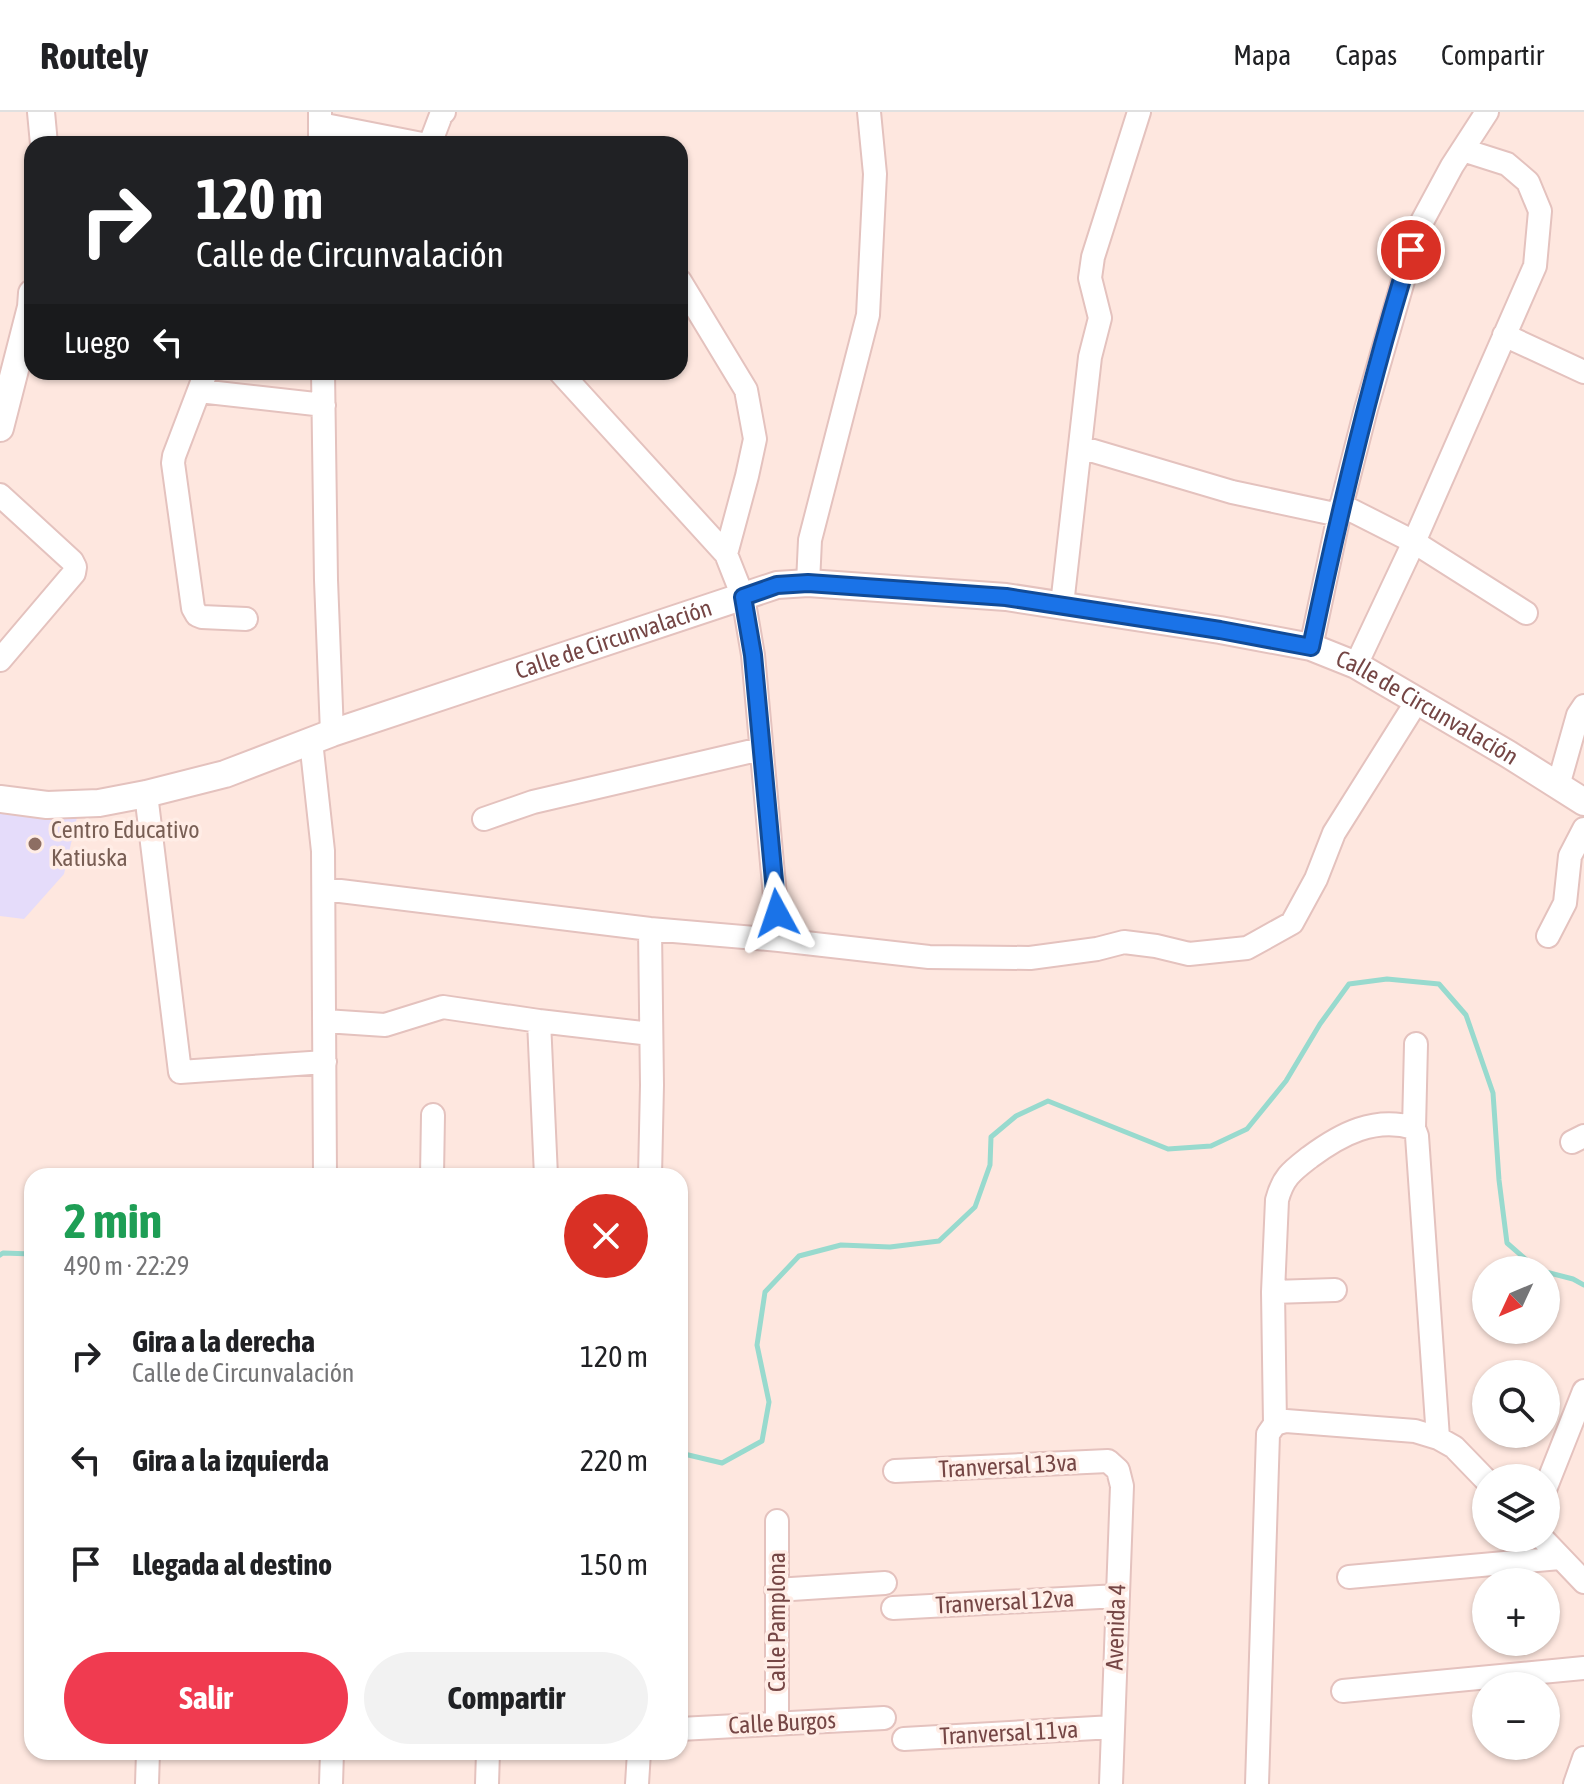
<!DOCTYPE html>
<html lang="es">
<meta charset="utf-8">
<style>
:root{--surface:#fff;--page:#f2f2f2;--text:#202124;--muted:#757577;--line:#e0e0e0;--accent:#f03b50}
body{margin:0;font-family:"Asap Condensed",sans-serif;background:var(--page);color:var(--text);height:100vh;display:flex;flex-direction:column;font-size:30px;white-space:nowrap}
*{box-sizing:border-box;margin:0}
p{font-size:26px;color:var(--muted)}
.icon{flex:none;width:44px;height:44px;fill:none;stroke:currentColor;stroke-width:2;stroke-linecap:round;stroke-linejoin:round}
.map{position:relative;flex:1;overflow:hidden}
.side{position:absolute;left:24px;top:1056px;width:664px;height:592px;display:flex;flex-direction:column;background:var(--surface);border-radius:24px;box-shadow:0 2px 6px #0004}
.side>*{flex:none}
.guide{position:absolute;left:24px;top:24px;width:664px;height:244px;border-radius:24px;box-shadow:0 2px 6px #0004;background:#202124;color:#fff;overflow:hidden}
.needle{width:52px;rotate:226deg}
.tools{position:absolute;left:1472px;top:1144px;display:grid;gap:16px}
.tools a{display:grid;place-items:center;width:88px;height:88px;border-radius:50%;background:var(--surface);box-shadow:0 2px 6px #0004;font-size:40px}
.pin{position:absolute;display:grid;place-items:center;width:68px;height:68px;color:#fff;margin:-34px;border:4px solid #fff;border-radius:50%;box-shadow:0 2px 8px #0007}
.me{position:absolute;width:88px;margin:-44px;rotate:355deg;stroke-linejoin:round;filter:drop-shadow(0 0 6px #0008)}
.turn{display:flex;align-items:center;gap:28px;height:168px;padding:0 40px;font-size:36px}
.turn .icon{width:104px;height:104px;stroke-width:2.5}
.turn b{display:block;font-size:56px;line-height:68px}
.then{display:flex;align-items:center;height:76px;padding:0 40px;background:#0003;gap:16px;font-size:30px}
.round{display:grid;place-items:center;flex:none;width:84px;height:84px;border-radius:42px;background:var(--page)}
.summary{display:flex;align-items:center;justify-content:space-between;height:136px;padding:0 40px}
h1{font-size:48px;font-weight:700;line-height:60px;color:#1e9e55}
.cta{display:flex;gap:16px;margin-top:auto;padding:16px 40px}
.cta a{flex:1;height:92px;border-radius:48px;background:var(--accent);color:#fff;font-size:32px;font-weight:700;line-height:92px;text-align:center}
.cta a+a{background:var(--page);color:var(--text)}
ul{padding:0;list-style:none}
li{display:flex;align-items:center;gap:24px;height:104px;padding:0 40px}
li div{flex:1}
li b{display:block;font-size:30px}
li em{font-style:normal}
header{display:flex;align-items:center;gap:48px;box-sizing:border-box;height:112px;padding:0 40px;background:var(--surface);border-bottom:2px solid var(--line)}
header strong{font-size:38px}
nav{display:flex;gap:44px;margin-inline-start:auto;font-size:28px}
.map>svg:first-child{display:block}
.education{fill:#e5dcfa}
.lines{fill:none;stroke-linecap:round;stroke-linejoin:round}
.stream{stroke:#98dace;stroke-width:5}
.minor-casing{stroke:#e4c2be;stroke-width:26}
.tertiary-casing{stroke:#e4c2be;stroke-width:30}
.minor{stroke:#fff;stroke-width:22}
.tertiary{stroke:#fff;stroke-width:26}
.route-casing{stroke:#114b97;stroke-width:20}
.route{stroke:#1a73e8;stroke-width:14}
.education-dot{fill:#8d6e63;stroke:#ffede6;stroke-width:3}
.labels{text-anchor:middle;stroke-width:7;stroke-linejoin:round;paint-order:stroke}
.street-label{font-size:24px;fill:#754645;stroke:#ffede6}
.education-label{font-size:24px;fill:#785e54;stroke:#ffede6;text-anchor:start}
</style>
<header>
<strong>Routely</strong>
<nav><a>Mapa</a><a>Capas</a><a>Compartir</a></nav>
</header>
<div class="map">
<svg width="1584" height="1672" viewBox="0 0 1584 1672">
<rect width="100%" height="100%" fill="#fee7df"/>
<path class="education" d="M0 694 78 701 64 762 24 807 0 804Z"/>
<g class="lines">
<path class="stream" d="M0 1143 3 1141 32 1142
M1546 1160 1573 1167 1584 1173
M680 1341 722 1351 762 1329 769 1290 757 1233 765 1180 799 1144 841 1133 890 1135 939 1129 975 1095 990 1053 991 1025 1016 1004 1048 989 1168 1037 1211 1034 1247 1017 1286 969 1320 912 1349 872 1387 867 1439 872 1466 903 1493 981 1499 1068 1507 1131 1538 1158"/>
<defs>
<path id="minor" d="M320 12 422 32
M320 32V0
M430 32 441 3 444 0
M680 169 746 278 755 327 747 364 726 442
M1504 223 1584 260
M206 260 174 344 173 351 193 496 197 503 202 505 246 507
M323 260 326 468 332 621
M560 260 726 442 743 485 753 543 779 828
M199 279 324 293
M1080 335 1232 380 1339 403
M0 383 72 449 75 455 74 461 0 548
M1341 393 1414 430 1526 501
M808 471 810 428 868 203 875 62 869 0
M1062 493 1090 245 1100 206 1090 166 1093 145 1139 0
M1311 535 1339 403 1366 297 1418 117 1452 54 1487 0
M1356 553 1414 430 1535 154 1540 99 1528 70 1507 52 1463 38
M311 629 323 739 325 1064
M1558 674 1578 603 1584 594
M146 682 180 960 325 950
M484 707 533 690 761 637
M324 777 650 817 779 828 929 845 1030 846 1097 837 1124 830 1156 834 1189 842 1247 836 1292 811 1316 767 1334 721 1417 589
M1548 824 1565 791 1570 744 1584 717
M325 909 385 913 443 895 539 909 651 922
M539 909 546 1064
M1416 932 1414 1016 1417 1024 1438 1326
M1572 1030 1584 1024
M432 1064 433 1003
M650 1064 652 973 650 817
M1273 1180 1335 1178
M1275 1312 1286 1309 1415 1319 1438 1326 1454 1335 1486 1368
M895 1359 1108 1349 1118 1358 1122 1374 1111 1672
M1546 1375 1584 1279
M1542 1426 1584 1470
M1349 1465 1560 1446
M776 1478 885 1471
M893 1496 1118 1484
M1343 1579 1584 1556
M777 1612V1409
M680 1617 884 1606
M904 1627 1113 1615
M147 1672 148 1640
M331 1672 332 1640
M487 1672 488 1640
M637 1672 639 1640
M1257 1672 1268 1322 1275 1312 1273 1180 1277 1088C1283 1065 1292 1059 1310 1045 1341 1022 1375 1004 1414 1016
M1575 1672 1584 1646"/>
<g id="tertiary">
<path d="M41 0 44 32"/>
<path d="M0 316 31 195 32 181"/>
<path id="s1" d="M0 687 47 693 99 691 146 682 225 662 332 621 777 473 808 471 1006 485 1220 518 1311 535 1356 553 1508 642 1584 690"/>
</g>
</defs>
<use href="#minor" class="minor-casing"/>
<use href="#tertiary" class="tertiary-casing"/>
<use href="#minor" class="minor"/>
<use href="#tertiary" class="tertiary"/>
</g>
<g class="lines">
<defs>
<path id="route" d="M777 801 753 543 743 485 777 473 808 471 1006 485 1220 518 1311 535C1339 401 1370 268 1411 138"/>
</defs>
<use href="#route" class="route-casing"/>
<use href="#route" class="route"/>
</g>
<circle class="education-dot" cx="35" cy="732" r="8"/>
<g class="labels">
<g class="street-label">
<text dy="8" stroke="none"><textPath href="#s1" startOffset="640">Calle de Circunvalación</textPath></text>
<text dy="8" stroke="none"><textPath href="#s1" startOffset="1482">Calle de Circunvalación</textPath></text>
<text transform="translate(1008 1354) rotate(-3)" y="8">Tranversal 13va</text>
<text transform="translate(1005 1490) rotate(-3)" y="8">Tranversal 12va</text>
<text transform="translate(777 1510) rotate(-90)" y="8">Calle Pamplona</text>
<text transform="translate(1116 1515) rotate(-88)" y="8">Avenida 4</text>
<text transform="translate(782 1611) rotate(-3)" y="8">Calle Burgos</text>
<text transform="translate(1009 1621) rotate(-3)" y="8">Tranversal 11va</text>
</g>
<g class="education-label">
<text x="51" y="726">Centro Educativo<tspan x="51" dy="28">Katiuska</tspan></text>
</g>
</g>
</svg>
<div class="tools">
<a><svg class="needle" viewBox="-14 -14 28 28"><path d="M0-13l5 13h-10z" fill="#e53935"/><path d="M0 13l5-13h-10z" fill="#757577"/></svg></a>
<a><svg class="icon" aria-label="search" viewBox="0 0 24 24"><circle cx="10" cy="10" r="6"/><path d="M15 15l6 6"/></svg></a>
<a><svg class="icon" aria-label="layers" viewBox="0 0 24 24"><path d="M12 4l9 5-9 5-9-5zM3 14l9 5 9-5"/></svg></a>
<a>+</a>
<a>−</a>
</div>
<div class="pin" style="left:1411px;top:138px;background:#d93025"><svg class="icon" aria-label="arrive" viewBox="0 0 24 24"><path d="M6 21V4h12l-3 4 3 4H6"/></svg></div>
<svg class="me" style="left:777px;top:801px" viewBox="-20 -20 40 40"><path d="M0-17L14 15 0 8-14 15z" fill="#1a73e8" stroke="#fff" stroke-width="4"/></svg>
<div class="guide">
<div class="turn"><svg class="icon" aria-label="right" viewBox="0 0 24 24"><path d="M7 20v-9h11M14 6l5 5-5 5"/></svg><div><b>120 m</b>Calle de Circunvalación</div></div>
<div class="then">Luego<svg class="icon" aria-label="left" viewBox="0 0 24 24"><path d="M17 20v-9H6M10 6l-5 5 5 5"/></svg></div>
</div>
<section class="side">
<div class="summary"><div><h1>2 min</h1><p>490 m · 22:29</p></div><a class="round" style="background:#d93025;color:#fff"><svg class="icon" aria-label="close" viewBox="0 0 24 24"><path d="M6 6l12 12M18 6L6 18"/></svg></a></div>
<ul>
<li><svg class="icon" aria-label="right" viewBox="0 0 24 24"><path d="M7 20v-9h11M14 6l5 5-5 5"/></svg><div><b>Gira a la derecha</b><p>Calle de Circunvalación</p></div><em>120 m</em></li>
<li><svg class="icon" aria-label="left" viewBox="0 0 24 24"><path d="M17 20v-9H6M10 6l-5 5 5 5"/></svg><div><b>Gira a la izquierda</b></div><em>220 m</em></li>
<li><svg class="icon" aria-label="arrive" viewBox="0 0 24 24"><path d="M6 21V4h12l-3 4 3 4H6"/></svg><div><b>Llegada al destino</b></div><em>150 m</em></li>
</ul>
<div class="cta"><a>Salir</a><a>Compartir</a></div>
</section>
</div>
